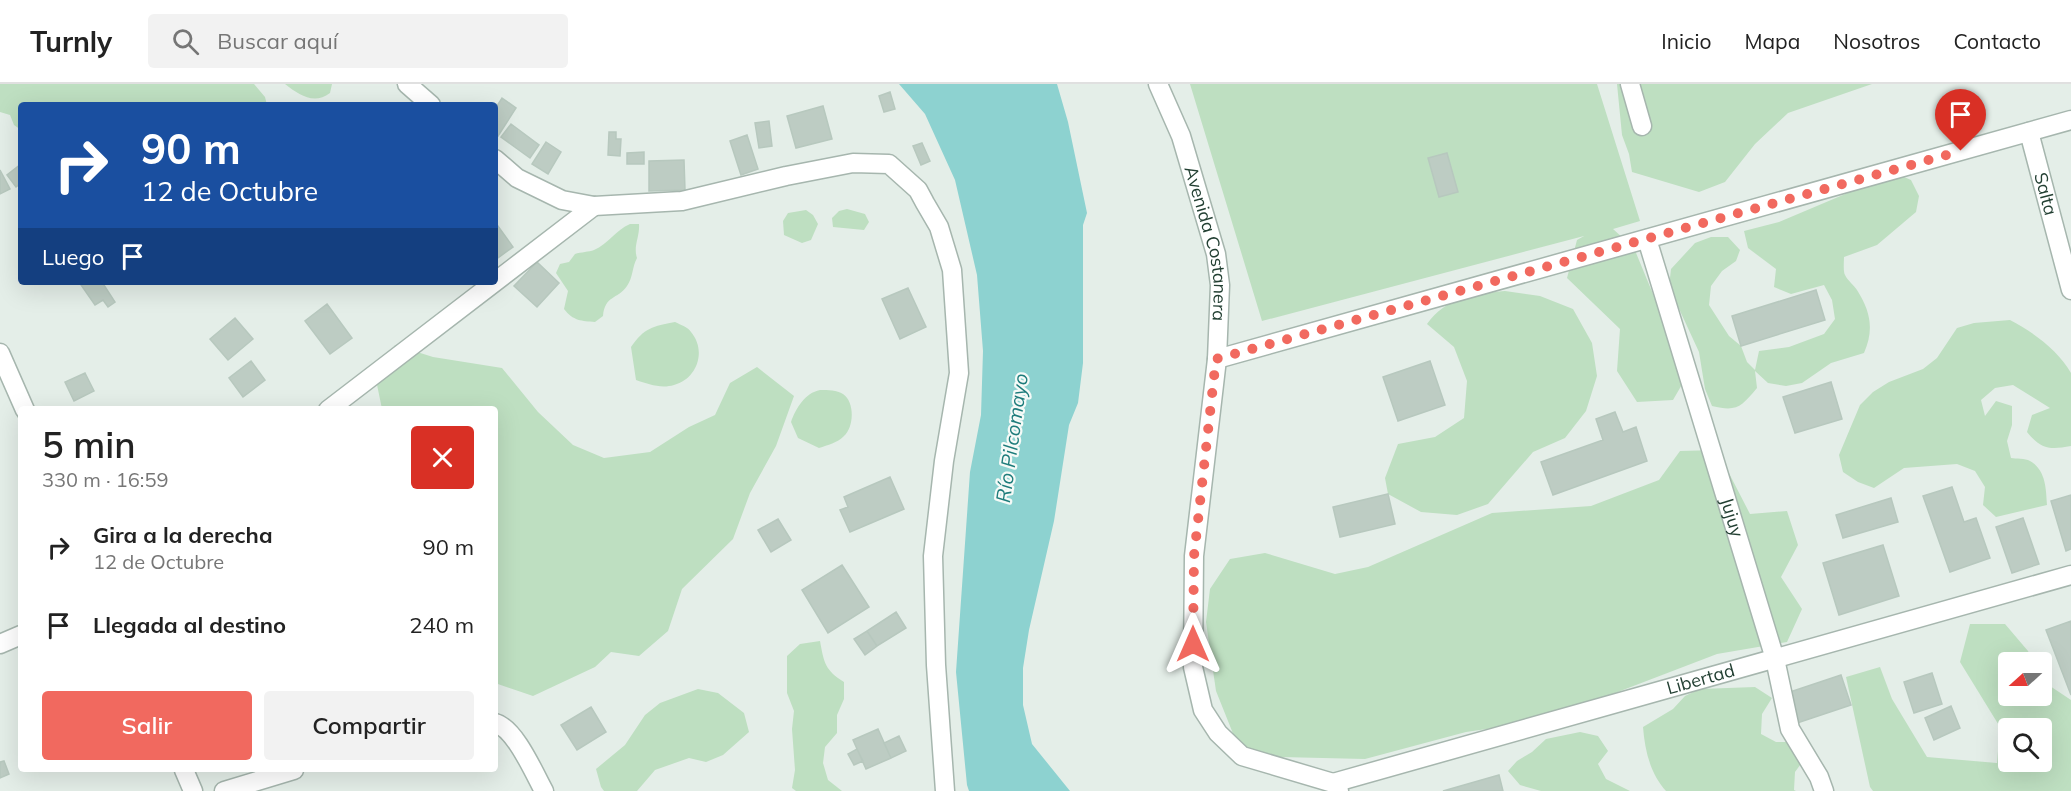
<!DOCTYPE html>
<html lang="es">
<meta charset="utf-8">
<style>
:root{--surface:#fff;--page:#f2f2f2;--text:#222;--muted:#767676;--line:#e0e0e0;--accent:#f1695f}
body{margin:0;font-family:Mulish,sans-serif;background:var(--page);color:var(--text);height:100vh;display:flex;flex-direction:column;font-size:22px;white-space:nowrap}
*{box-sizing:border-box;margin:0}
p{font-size:20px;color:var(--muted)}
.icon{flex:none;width:33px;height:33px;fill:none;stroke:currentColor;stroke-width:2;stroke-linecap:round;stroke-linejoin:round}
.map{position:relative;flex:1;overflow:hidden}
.drawer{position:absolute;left:18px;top:322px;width:480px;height:366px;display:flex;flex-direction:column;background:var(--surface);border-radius:6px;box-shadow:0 6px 24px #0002}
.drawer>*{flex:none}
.hud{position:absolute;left:18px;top:18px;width:480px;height:183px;border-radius:6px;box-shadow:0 6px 24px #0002;background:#1a4fa0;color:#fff;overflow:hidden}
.needle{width:39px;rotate:249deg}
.buttons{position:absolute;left:1998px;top:568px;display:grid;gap:12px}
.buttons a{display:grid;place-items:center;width:54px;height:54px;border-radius:6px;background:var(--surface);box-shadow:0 6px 24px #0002;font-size:30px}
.pin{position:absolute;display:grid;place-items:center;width:51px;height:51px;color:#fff;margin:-62px -26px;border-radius:50% 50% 50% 0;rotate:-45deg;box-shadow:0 0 6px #0007}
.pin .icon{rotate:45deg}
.me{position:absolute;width:66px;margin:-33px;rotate:0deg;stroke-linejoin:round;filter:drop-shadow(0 0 4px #0008)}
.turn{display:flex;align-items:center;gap:21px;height:126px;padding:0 24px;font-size:27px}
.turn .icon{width:78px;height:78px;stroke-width:2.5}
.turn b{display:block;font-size:42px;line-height:51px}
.then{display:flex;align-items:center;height:57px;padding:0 24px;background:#0003;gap:12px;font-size:22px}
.round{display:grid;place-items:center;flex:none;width:63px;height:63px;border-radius:6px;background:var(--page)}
.overview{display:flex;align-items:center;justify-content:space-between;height:102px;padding:0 24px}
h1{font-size:36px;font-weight:600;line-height:45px}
.action{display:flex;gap:12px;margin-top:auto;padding:12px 24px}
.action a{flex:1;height:69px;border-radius:6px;background:var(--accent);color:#fff;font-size:24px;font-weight:600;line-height:69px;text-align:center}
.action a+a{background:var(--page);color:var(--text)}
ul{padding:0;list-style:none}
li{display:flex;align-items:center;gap:18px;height:78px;padding:0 24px}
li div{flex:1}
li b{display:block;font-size:22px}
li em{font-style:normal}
header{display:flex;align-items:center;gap:36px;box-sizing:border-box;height:84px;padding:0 30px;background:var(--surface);border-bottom:2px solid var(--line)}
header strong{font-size:28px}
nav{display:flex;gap:33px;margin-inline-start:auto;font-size:21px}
.search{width:420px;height:54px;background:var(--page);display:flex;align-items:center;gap:15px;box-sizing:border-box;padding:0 21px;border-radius:6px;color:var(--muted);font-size:22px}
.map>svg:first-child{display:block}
.green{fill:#bedfc1;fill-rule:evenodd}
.water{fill:#8dd2d0}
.building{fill:#bdccc3;stroke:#b7c8be;stroke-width:1.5}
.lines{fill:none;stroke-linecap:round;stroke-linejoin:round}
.minor-casing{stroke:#a6b6ae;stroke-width:21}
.tertiary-casing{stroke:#a6b6ae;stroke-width:21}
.minor{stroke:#fff;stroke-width:18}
.tertiary{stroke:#fff;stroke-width:18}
.route{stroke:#f1695f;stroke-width:10;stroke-dasharray:0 18}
.labels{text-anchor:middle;stroke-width:4.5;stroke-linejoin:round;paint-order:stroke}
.street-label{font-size:18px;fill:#234033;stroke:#f5faf7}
.water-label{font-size:20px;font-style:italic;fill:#1d7c7b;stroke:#f5faf7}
</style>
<header>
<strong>Turnly</strong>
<div class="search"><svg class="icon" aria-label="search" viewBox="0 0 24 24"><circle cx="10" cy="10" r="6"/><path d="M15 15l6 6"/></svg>Buscar aquí</div>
<nav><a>Inicio</a><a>Mapa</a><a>Nosotros</a><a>Contacto</a></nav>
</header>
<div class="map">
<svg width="2071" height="707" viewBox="0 0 2071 707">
<rect width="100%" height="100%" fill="#e4eee8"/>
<path class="green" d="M0 0H254L265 13 267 21H21V46L14 41 10 31 0 28Z
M285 0H332L330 9C314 21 299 11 285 0Z
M1190 0H1597L1640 137 1613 145 1634 164 1660 227 1691 285 1673 316 1637 318 1617 287 1620 245 1567 194 1577 156 1584 152 1262 237Z
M1617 0H1872L1788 29 1755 60 1725 98 1699 108 1632 88 1629 70 1622 51Z
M1895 89 1911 96 1919 112 1916 128 1877 161 1844 173C1844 178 1843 187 1845 191 1848 197 1854 201 1857 206 1871 228 1874 246 1864 269L1831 279 1802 299 1786 302 1768 299 1755 287 1757 304C1741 323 1737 328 1712 322L1705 305 1699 268 1669 203 1671 185 1695 159 1711 153H1728L1740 166 1736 177 1722 187 1711 202 1709 221 1729 252 1741 262 1747 278 1755 286 1759 267 1789 263 1824 250 1835 235 1832 216 1824 201 1791 210 1774 203 1776 185 1748 164 1744 147 1779 138Z
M847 125 865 130 869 138 864 146 833 143 832 134 839 127Z
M806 126 813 131 818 140 811 156 802 159 784 151 783 137 788 129Z
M630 140H639C640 153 633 162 637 174 632 183 633 194 627 202 617 216 605 211 603 232L595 238C582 237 573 237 564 225L568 207 556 189 560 180 569 178 575 170C581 168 589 168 594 166 608 160 616 146 630 140Z
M1505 207 1540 212 1573 225 1592 259 1597 292 1586 327 1565 354 1533 368 1488 420 1457 431 1421 428 1388 410 1385 394 1398 360 1435 353 1464 334 1467 297 1454 263 1427 240C1446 213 1474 210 1505 207Z
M2010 236C2033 248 2058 266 2071 289V362C2049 366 2041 365 2027 348L2032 331 2050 324 2013 301 1995 304 1981 316 1985 332 1996 317 2012 322V341L2007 357 2011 374C2016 375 2025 374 2030 377 2046 386 2046 405 2047 421L1996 433 1983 421 1985 403 1975 387 1957 380 1904 384 1874 404 1858 398 1843 388 1839 371 1860 321 1873 308 1889 298 1923 285 1937 274 1957 244 1974 239Z
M675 238C681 241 688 243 691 248 707 267 697 295 674 301 661 305 648 300 636 296L631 263C644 244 653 242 675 238Z
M395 261 433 273 502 284 538 328 573 361 604 374 650 368 689 343 715 331 730 299 757 283 794 312 776 362 750 409 733 455 682 505 668 547 639 572 611 568 595 583 533 612 495 599V326L382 325 375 291Z
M820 306C828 306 837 306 843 310 855 318 854 343 844 352 837 359 828 361 819 364L798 354 791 338C796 324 805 309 820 306Z
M1717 366 1750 430 1787 427 1798 461 1781 493 1802 525 1787 558 1717 570 1542 637 1466 648 1365 675 1242 672 1216 607 1206 538 1210 505 1230 475 1265 469 1335 490 1368 483 1492 429 1591 422 1659 396 1680 367Z
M1970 540H2005L2028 567 2034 579H2008V612H2042V593L2044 598 2071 616V707H1873L1870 703 1846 593 1880 583 1892 615 1927 673 1997 679 2000 643 1960 578ZM2008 645H2042V678H2008Z
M820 557C824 579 825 586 844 598V615L837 631V649L825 663 823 679 828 696 842 707H796L792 704 795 686 792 645 794 627 787 609V572L800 560Z
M1755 603 1772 614 1762 630 1761 650 1776 658H1794L1806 673 1795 688 1794 706 1796 707H1666C1650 689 1645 667 1643 643L1673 625 1685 612 1700 605Z
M698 605 718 609 744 629 749 648 723 671 706 678 689 674 655 686 637 707H604L601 703 596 685 625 661 645 631 660 619Z
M1580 648 1598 652 1608 667 1598 680 1606 695 1630 707H1541L1520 701 1508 687 1517 677 1532 668 1546 655Z"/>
<path class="water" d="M899 0H1057L1068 38 1087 129 1083 141V279L1078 319 1069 341 1054 437 1029 546 1023 584V621L1032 660 1070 707H969L967 701 956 588 970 388 981 331 983 267 977 191 955 96 925 30Z"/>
<path class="building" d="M890 8 895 25 884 28 879 12Z
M502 14 516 24 498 52 495 51V25Z
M823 22 832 55 796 64 787 32Z
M769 37 772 62 759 64 755 39Z
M511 40 539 61 530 74 501 53Z
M609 48H616V55H621L620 72 608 71Z
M747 51 758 85 741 91 730 57Z
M546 58 561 68 548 90 532 80Z
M922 59 930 77 921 81 913 62Z
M644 68V80H627V69Z
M1447 69 1458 108 1439 113 1428 74Z
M684 76 685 106 649 107V77Z
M21 80V99L16 103 7 91Z
M0 86 10 105 0 110Z
M495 138 513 163 495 176Z
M537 178 559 199 537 223 514 202Z
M79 198H102L115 218 108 223 103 216 95 221Z
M908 204 926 243 900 255 882 215Z
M1816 206 1825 236 1741 262 1732 232Z
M327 220 352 254 330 270 305 237Z
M235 234 253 255 228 276 210 255Z
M251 277 265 296 243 313 229 294Z
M1430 277 1445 321 1398 337 1383 293Z
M85 289 94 307 74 317 65 298Z
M1831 298 1842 335 1795 349 1783 313Z
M1615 328 1623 348 1636 343 1647 377 1553 411 1541 378 1603 356 1596 335Z
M890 393 904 425 850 448 840 426 848 423 844 413Z
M1952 403 1964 438 1976 434 1990 474 1950 488 1923 412Z
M1388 410 1395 440 1340 453 1333 423Z
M2071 411V465L2066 467 2051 417Z
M1891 414 1898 438 1843 454 1836 431Z
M2023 434 2039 480 2012 489 1996 443Z
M778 435 791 456 771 468 758 446Z
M1883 461 1899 512 1839 531 1823 479Z
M842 481 869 523 828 549 802 506Z
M896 528 906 544 877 562 867 547Z
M2071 537V611L2046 546Z
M867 547 877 562 865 571 854 555Z
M1932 589 1942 620 1914 629 1904 598Z
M1841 591 1851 621 1797 639 1787 609Z
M1951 622 1960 644 1934 656 1925 634Z
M591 623 606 648 577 666 561 641Z
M878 645 891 674 866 685 853 656Z
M899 652 906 667 891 674 884 659Z
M857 665 863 677 854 681 848 670Z
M4 677 9 690 0 694V678Z
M1499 691 1503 707H1443Z"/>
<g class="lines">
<defs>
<g id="minor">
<path d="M407 0 431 21"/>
<path d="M1630 0 1642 42"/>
<path id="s1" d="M2029 48 2071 206"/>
<path d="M495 75 517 94 562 116 594 122 682 117 786 92 853 79 889 80 918 106 925 119 939 143 952 186 959 289 944 377 933 472 936 581 945 707"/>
<path id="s2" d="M1647 155 1775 575 1790 645 1819 693 1824 707"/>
<path d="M0 269 25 326"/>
<path d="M1217 275 2071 36"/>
<path d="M328 326 594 122"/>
<path d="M0 560 21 551"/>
<path d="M495 639C515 644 534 689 544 707"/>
<path d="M184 686 193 707"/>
<path id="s3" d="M1333 699 2071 491"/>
<path d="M224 707 294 686"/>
</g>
<g id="tertiary">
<path id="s4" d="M1158 0 1181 52 1216 170 1220 201 1217 275 1194 472 1193 583 1203 626 1218 649 1242 672 1333 699 1339 707"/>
</g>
</defs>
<use href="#minor" class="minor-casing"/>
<use href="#tertiary" class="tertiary-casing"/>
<use href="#minor" class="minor"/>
<use href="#tertiary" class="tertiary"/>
</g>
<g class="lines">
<path class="route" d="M1193 560 1194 472 1216 275 1961 67"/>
</g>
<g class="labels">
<g class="street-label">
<text dy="6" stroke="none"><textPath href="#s1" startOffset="64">Salta</textPath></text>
<text dy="6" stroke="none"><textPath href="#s4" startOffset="168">Avenida Costanera</textPath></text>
<text dy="6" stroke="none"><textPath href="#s2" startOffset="291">Jujuy</textPath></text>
<text dy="6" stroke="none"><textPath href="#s3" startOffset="382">Libertad</textPath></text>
</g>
<g class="water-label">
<text transform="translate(1012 354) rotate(-82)" y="7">Río Pilcomayo</text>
</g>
</g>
</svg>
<div class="buttons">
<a><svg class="needle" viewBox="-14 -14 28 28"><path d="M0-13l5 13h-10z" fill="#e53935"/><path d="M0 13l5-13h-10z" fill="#767676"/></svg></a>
<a><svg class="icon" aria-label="search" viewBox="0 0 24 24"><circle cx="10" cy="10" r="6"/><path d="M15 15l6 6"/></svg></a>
</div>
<div class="pin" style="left:1961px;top:67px;background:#d93025"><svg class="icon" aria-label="arrive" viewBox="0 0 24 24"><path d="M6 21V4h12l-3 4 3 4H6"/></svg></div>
<svg class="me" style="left:1193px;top:560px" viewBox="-20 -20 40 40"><path d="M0-17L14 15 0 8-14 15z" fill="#f1695f" stroke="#fff" stroke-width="4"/></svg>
<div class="hud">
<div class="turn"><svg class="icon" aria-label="right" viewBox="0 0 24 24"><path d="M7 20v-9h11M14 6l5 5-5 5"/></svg><div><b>90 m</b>12 de Octubre</div></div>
<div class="then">Luego<svg class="icon" aria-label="arrive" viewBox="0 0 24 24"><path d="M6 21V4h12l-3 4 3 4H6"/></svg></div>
</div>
<section class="drawer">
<div class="overview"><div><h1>5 min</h1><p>330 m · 16:59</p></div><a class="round" style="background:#d93025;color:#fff"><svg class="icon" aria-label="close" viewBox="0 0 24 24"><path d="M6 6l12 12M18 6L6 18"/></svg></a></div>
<ul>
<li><svg class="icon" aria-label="right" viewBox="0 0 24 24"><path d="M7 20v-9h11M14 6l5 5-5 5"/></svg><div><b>Gira a la derecha</b><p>12 de Octubre</p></div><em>90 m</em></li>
<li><svg class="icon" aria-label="arrive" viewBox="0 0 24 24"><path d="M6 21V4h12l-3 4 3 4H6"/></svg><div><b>Llegada al destino</b></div><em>240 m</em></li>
</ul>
<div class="action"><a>Salir</a><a>Compartir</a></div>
</section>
</div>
